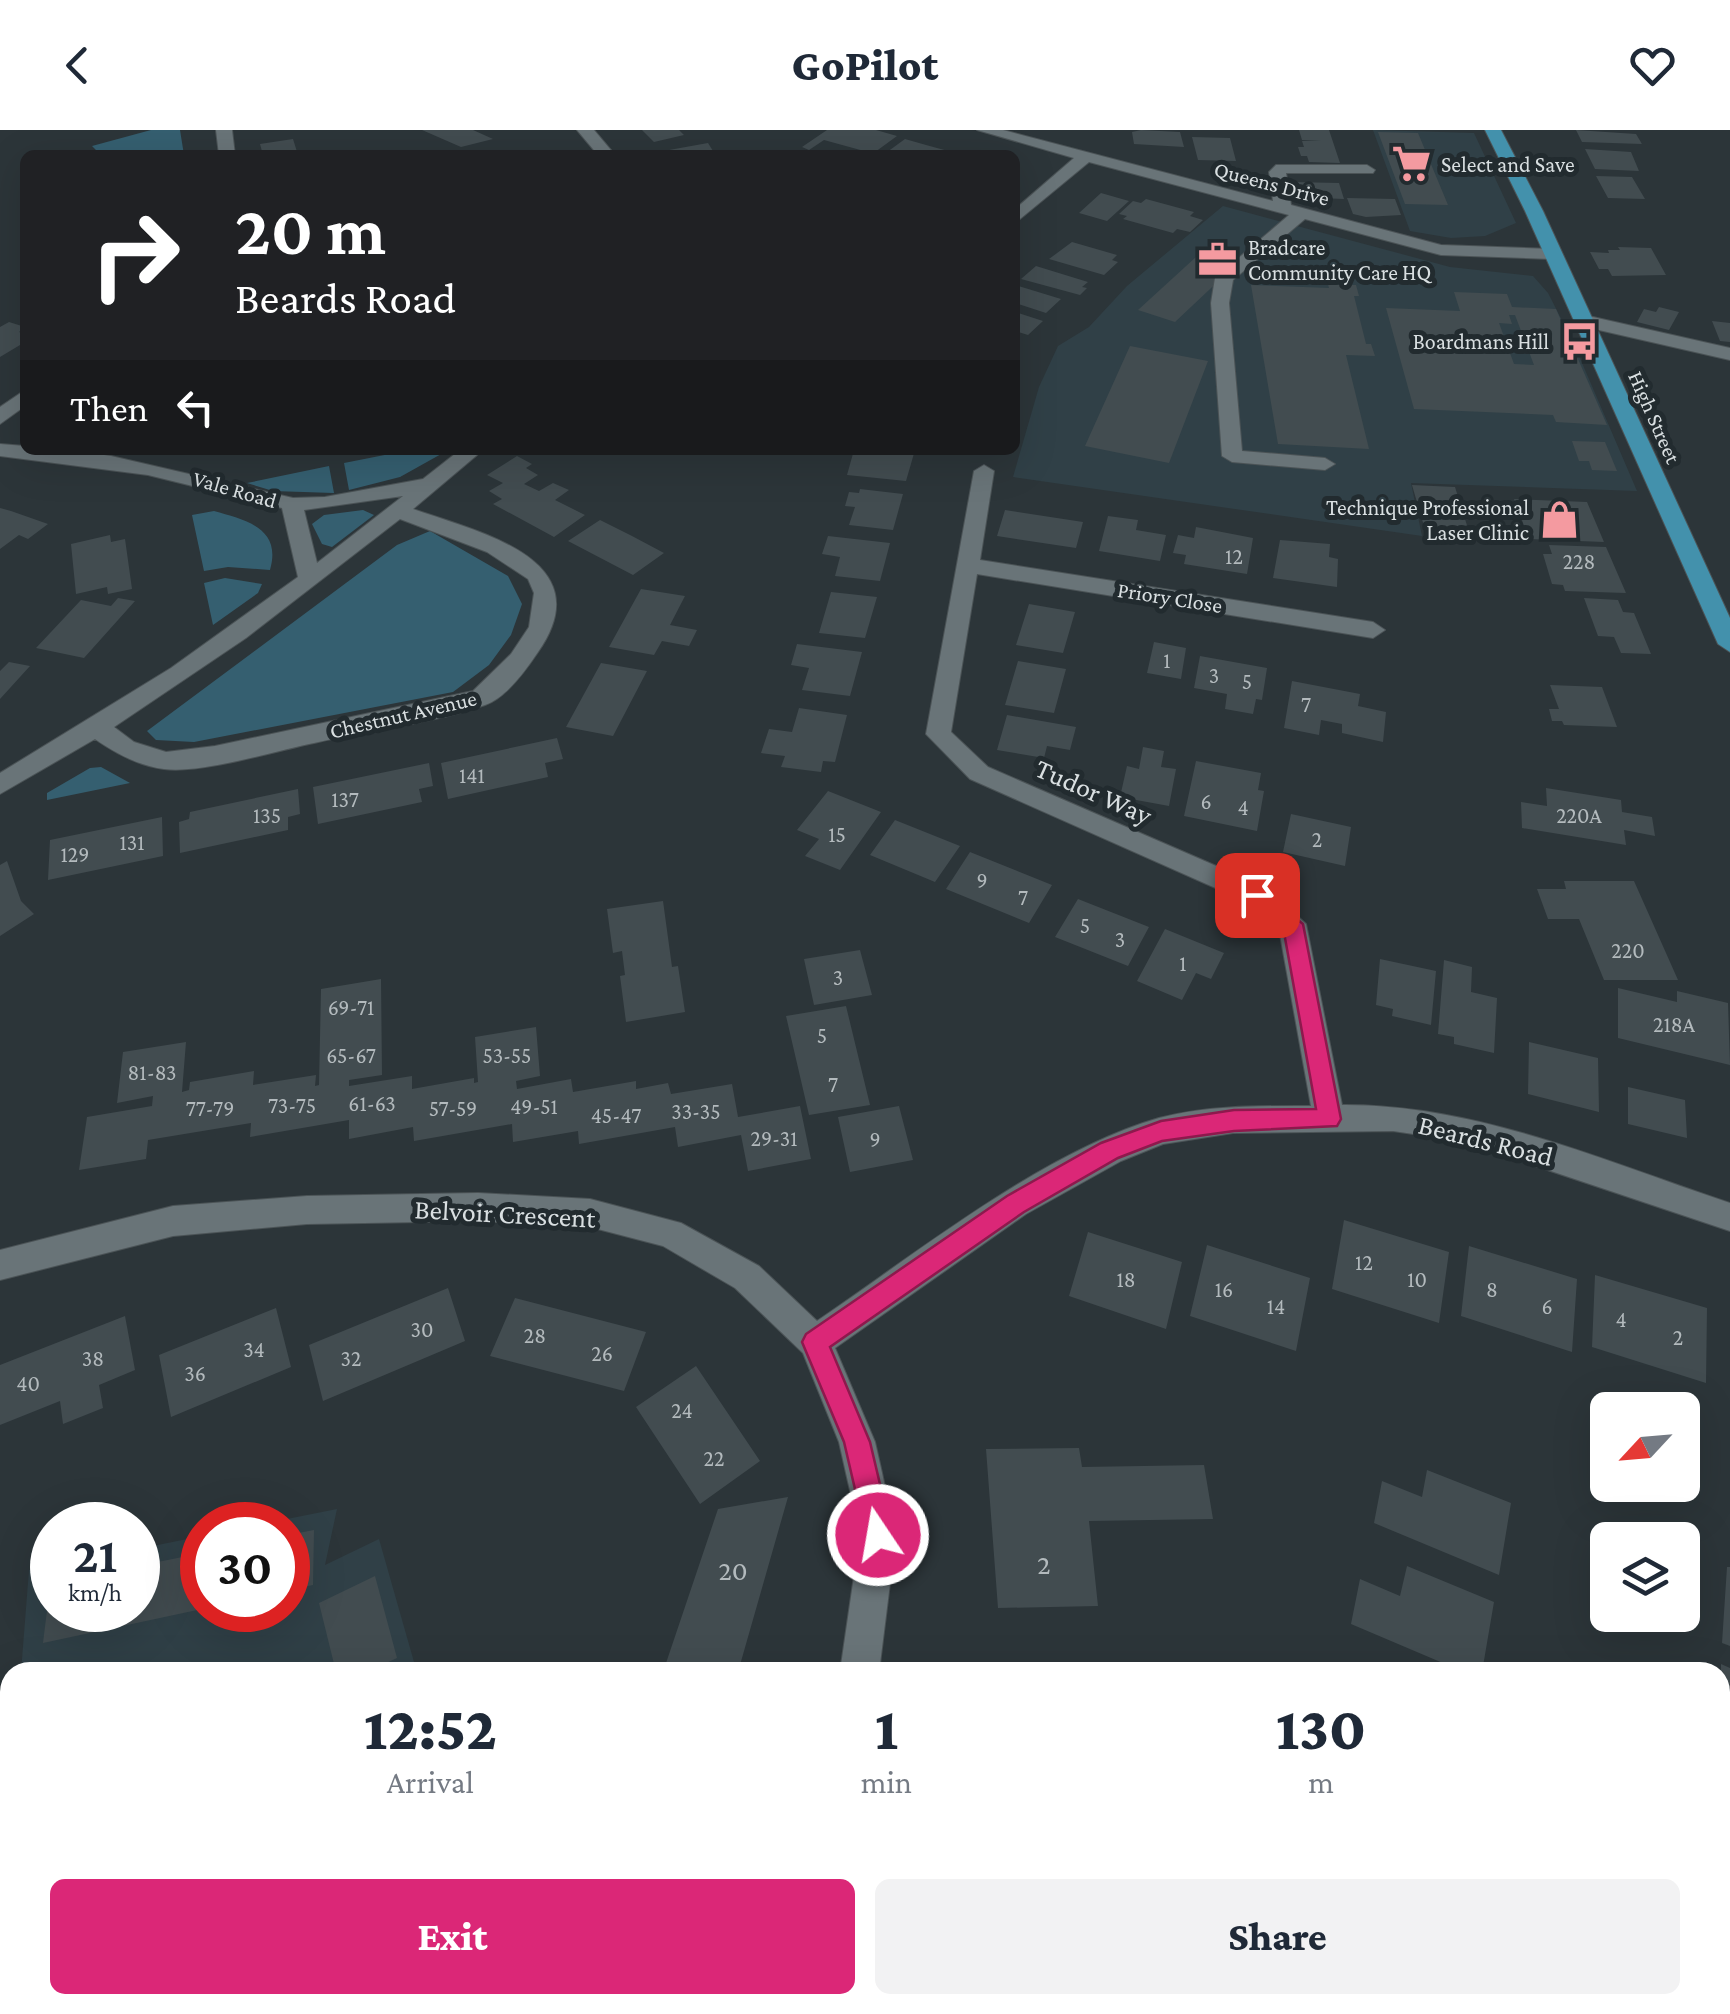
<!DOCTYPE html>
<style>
:root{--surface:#fff;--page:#f2f2f3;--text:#1f2937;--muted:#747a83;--accent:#db2777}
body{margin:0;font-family:"Crimson Pro",serif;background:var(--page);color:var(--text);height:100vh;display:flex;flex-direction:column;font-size:38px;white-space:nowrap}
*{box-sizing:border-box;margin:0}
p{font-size:32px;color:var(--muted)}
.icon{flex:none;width:55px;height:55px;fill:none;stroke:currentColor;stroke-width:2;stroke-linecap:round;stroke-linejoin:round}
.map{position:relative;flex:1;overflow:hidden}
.panel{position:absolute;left:0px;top:1532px;width:1730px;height:352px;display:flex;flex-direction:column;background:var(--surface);border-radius:30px 30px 0 0;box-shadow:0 10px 40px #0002}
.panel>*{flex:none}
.hud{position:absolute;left:20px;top:20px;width:1000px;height:305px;border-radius:15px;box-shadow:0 10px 40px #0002;background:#202124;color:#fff;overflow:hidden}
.needle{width:65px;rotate:244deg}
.tools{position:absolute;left:1590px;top:1262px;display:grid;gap:20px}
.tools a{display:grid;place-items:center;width:110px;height:110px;border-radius:15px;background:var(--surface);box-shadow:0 10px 40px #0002;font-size:50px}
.speed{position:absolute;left:30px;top:1372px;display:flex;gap:20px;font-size:50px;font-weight:700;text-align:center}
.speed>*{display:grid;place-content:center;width:130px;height:130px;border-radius:50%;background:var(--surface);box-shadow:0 10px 40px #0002;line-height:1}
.speed small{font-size:25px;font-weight:400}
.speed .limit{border:15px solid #d22;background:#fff;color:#111}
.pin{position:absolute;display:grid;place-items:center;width:85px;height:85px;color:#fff;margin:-42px;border-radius:20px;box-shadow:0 5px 15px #0006}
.me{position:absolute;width:110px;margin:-55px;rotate:348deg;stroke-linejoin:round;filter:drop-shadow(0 0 8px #0008)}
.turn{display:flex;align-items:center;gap:35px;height:210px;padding:0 50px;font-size:45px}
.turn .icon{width:130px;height:130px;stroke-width:2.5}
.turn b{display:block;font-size:70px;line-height:85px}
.then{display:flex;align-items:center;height:95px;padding:0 50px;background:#0003;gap:20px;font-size:38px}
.eta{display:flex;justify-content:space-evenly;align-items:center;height:170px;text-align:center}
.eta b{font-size:60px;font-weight:800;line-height:70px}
.cta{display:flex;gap:20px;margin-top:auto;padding:20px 50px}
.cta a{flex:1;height:115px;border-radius:15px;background:var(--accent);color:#fff;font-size:40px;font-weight:800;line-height:115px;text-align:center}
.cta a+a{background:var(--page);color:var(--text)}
header{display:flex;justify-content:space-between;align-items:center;height:130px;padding:0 50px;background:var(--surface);font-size:45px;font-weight:800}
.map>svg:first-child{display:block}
.built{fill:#304047}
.green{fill:#355f70}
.building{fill:#424c50;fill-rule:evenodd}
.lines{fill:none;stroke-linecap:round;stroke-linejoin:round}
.minor-casing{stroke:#4b5356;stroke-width:2}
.major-casing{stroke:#4b5356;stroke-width:2}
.minor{fill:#697478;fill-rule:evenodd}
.major{fill:#4391ac;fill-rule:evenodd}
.route{fill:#db2777;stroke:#8e194d;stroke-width:2.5}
.labels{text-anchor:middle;stroke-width:10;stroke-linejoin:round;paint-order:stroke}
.far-poi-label{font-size:22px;fill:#d9dfe1;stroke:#222b2f;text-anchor:start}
.far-street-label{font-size:22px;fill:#d9dfe1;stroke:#222b2f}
.number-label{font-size:22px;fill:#b3babd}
.street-label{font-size:28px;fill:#d9dfe1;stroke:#222b2f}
.near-number-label{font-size:28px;fill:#b3babd}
</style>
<header><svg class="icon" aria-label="back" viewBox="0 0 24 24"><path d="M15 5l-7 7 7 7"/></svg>GoPilot<svg class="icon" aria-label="heart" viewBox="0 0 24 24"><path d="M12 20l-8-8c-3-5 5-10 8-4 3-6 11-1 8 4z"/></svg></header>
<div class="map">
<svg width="1730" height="1884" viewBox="0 0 1730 1884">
<rect width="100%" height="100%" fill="#2c3539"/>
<path class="built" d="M1373 0 1474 3 1516 93 1485 106 1451 108 1410 101Z
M1223 76 1450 137 1533 146 1548 163 1573 212 1637 361 1411 353 1422 406 1013 347 1039 257 1058 216 1089 197 1127 156Z
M337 1379 325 1435 379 1409 414 1532 390 1542H21L29 1440 52 1435V1480H138V1419L202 1406V1480H288V1395H257Z"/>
<path class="green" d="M151 0H180L184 25H101L92 16Z
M410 320 443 323 400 347 349 360 344 333Z
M329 336 334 363 273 361 247 353Z
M363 380 374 385 332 417 322 414 312 394 324 385Z
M214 381C246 390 282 398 270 440L228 437 204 441 192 385Z
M430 401 508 446 522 474 511 505 489 535 453 562 194 612 156 610 147 601 397 415Z
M225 448 262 454 258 463 213 495 204 453Z
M101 637 130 653 47 670V663L90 638Z"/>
<path class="building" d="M422 0H473L493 9 461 17Z
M642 0H679L684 5 654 12Z
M827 0H876L897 6 871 25H858L864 21 824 10 809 20 802 17Z
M1141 0 1180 2 1184 17 1134 14 1132 2Z
M1299 0H1329L1340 33 1309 32 1307 26H1301L1298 17H1304L1302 11 1321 10H1302Z
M1576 0 1636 4 1642 14 1582 12Z
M1378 2 1418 3 1448 75 1405 74Z
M1192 7 1230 8 1236 31 1198 30Z
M293 9 298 25H263L260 14Z
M905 9 926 15 948 21 943 25H883Z
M708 13 713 21 700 25H673L669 20Z
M1585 19 1631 22 1639 41 1595 39Z
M1596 46 1632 47 1645 69 1608 68Z
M1292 52 1339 53 1344 69 1296 67Z
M1101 63 1129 71 1107 91 1079 83Z
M1347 68 1395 69 1401 85 1366 87 1353 84Z
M1146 69 1194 82 1190 86 1203 90 1190 102 1177 99 1173 103 1123 89 1127 86 1119 84 1133 71 1141 73Z
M1072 112 1117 125 1112 130 1118 132 1104 145 1049 129Z
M1208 116 1244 127 1175 192 1138 180Z
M1618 117 1651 118 1666 145 1612 146 1608 139H1599L1590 122 1609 123 1608 120H1620Z
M1036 136 1088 152 1082 157 1087 158 1080 165 1021 149Z
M1328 154 1356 155 1359 166H1354L1366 214H1371L1375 226 1346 225 1369 319 1278 314 1251 155 1329 158Z
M1015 155 1061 169 1046 183 1015 173Z
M1454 162 1507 164 1512 177 1556 179 1607 295 1556 292 1553 285 1414 279 1386 178 1460 181ZM1509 185H1515L1534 235 1514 234 1499 193 1512 194Z
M1659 177 1679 182 1669 200 1637 192 1644 179 1656 182Z
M1015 182 1043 191 1028 205 1015 201Z
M1712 191 1730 193V212L1720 211Z
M9 192 25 197 19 202 25 204V212L0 227V197Z
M1130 216 1208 231 1169 333 1085 316Z
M1572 311 1605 312 1617 341 1592 340 1589 331H1579Z
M854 320H915L906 351 847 345Z
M517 326 532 334 526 338 538 345 524 354 539 361 553 353 569 360 555 370 585 385 554 407 493 374 502 369 489 361 503 353 487 345Z
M1412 355 1455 357 1470 405 1426 403Z
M860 359 903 364 893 400 849 395 855 377 845 376 849 362 859 363Z
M1514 369 1587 372 1604 412 1529 409Z
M0 378 11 381 48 394 28 409 19 405 0 419Z
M1005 380 1083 392 1076 418 997 406Z
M1108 386 1138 390 1136 400 1166 405 1160 431 1099 421Z
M600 390 632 406 664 423 633 445 568 411Z
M1196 397 1253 408 1247 444 1184 434 1186 425 1173 423 1178 405 1194 408Z
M110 405 111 412 125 409 132 459 108 464 107 457 76 464 71 414Z
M828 406 890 413 880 451 835 446 840 427 822 424Z
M1280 410 1330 414 1329 427 1338 429 1337 457 1273 448Z
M1549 415 1606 417 1626 463 1565 461 1563 455 1552 454 1543 424H1552Z
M641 459 685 466 670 495 697 500 689 516 662 511 654 525 609 517Z
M831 462 877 467 865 508 819 503Z
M118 468 135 471 84 528 36 518 81 470 111 476Z
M1584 468 1618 470 1623 482 1634 483 1651 524 1621 523 1614 507 1598 506Z
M1029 474 1075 482 1063 523 1016 515Z
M1154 512 1186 518 1181 549 1147 543Z
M797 514 862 522 850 566 802 560 809 538 791 535Z
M1200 526 1267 538 1262 570 1256 569 1253 584 1225 579 1227 564 1194 558Z
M1018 531 1066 539 1054 583 1005 575Z
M9 532 30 536 0 569V541Z
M601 533 647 541 613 606 566 597Z
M1292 551 1360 564 1358 576 1386 582 1383 612 1342 603V594L1321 590 1319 605 1284 598Z
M1550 555 1602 557 1617 597 1564 595 1562 591H1552L1549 579H1559Z
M799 578 847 585 835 632 823 631 821 642 781 637 785 626 761 623 769 599 792 602Z
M1007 585 1076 597 1070 620 1047 616 1044 628 997 620Z
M557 608 563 629 545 633 548 647 448 669 441 633Z
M1143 617 1164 621 1161 637 1176 639 1169 676 1120 667 1127 636 1139 639Z
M1196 631 1261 643 1258 660 1264 661 1257 701 1184 686Z
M429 633 433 656 419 659 422 672 318 694 313 657Z
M1546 658 1621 670 1622 682 1652 687 1655 706 1624 700 1626 715 1522 698 1521 672 1547 676Z
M298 659 300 684 288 687V700L180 723 179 692 189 689 190 682Z
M828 661 881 682 840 740 805 726 819 709 797 700Z
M1291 684 1351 697 1345 736 1283 722Z
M162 687 163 726 48 750 50 710Z
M895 690 960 716 935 752 870 725Z
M970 722 1052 755 1029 793 946 759Z
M7 731 21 771 34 784 0 806V735Z
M1564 751H1634L1678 850H1604L1579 789H1548L1537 759H1566Z
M1078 769 1149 797 1128 836 1055 807Z
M663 771 672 837 678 836 685 882 626 892 620 846 625 845 622 821 613 823 607 779Z
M1165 799 1224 823 1211 849 1196 843 1182 870 1137 851Z
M860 820 872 865 814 875 804 829Z
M1380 829 1436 841 1431 895 1392 886 1393 879 1376 875Z
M1444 830 1472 837 1471 862 1497 868 1494 923 1454 914V907L1438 904Z
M381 849 382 945 349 950V956L412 946V959L474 948V953L478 952 475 907 536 897 540 946 516 951 517 959 571 949 573 962 636 951V959L668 953 671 964 732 954 738 987 800 976 811 1029 748 1041 741 1005 678 1017 675 997 579 1014 578 1001 513 1012 512 994 414 1011 413 997 349 1009V990L250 1007 251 993 148 1010 146 1029 79 1040 87 987 152 976 153 966 117 973 123 922 186 912 182 962 189 960 190 952 254 941 253 955 316 945 315 956 319 955 321 859Z
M1618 858 1677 872V861L1728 873 1730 935 1618 908Z
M846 876 870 975 809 985 786 886Z
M1529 912 1598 928 1599 982 1528 964Z
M1628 957 1685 970 1687 1008 1628 994Z
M899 976 913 1030 850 1042 838 987Z
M1344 1090 1449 1122 1439 1193 1332 1159Z
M1088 1102 1182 1132 1166 1199 1069 1166Z
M1207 1115 1310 1148 1296 1221 1190 1186Z
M1469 1116 1577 1149 1572 1222 1461 1186Z
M1595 1145 1707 1178 1706 1253 1592 1217Z
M448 1158 465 1211 323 1271 309 1215Z
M515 1168 646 1202 624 1261 490 1226Z
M276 1178 291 1237 171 1287 159 1225Z
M125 1186 135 1240 99 1255 103 1278 63 1294 60 1271 0 1295V1235Z
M696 1236 760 1331 700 1374 636 1277Z
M1079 1318 1082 1337 1204 1335 1213 1389 1089 1391 1098 1476 998 1478 986 1319Z
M1427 1340 1511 1373 1499 1445 1374 1393 1382 1351 1422 1367Z
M788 1367 738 1542H663L718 1379Z
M314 1400 313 1455 288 1460V1405Z
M202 1423V1479L43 1513 50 1457 52 1480H138V1436Z
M1407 1436 1494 1472 1482 1542H1464L1351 1494 1360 1449 1400 1466Z
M1727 1437H1730V1516L1722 1513Z
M375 1446 397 1528 367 1542H336L319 1473Z
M1721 1534 1730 1538V1665L1720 1661Z
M1720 1773 1730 1778V1884H1581L1582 1875H1720Z
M339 1875H428L411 1884H341Z"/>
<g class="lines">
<defs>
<path id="minor" d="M216 0H232L235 25H219Z
M577 0H594L615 25H598Z
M977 0H1003L1273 71 1269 42 1276 35H1367L1375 40 1373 43H1286L1291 75 1441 115 1551 119 1560 124 1551 129 1441 125 1305 89 1233 150 1229 173 1242 321 1325 328 1335 334 1325 340 1232 332 1222 326 1211 173 1215 148 1289 85 1089 32 1015 93V79L1074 28Z
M1584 185 1730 218V230L1577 195 1575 191Z
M25 260V276L0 294V277Z
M0 314 25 316V320H70L111 326 293 368 325 367 423 349 460 320H483L413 379C478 402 603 429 538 522 526 540 506 568 485 575 431 594 369 600 314 613 275 621 201 644 164 639 139 636 115 623 95 609L0 664V643L171 538 298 447 282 378 148 345 0 326ZM403 366 317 433 304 380ZM400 389 487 422 528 449 534 463 529 497 511 524 473 561 215 616 166 622 134 612 114 597 246 508Z
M984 335 994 341 980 430 1373 492 1385 500 1373 508 977 444 951 602 988 637 1267 758 1306 794 1342 975C1476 974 1604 1031 1730 1073V1101L1461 1011 1393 1001 1233 1003 1163 1014 1121 1031 1026 1084 835 1218 875 1312 896 1405 879 1542H840L860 1405 839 1312 803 1223 735 1158 663 1116 590 1097 478 1091 307 1094 173 1106 0 1150V1120L173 1076 307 1066 478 1063 590 1069 681 1093 759 1136 817 1191C916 1124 1044 1021 1159 988 1208 975 1261 976 1311 976L1279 799 1247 772 970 649 926 604 974 341Z
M630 1875H677L673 1884H626Z
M911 1875H955V1884H911Z"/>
<path id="major" d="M1485 0H1501L1543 81 1730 488V522L1718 514 1525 81Z"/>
</defs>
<use href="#minor" class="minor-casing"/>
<use href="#major" class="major-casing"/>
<use href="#minor" class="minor"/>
<use href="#major" class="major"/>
</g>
<path class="route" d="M1257 757 1303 794 1341 989 1337 996 1234 1001 1162 1011 1118 1028 1024 1082 830 1217 870 1312 892 1405 888 1415 878 1419 868 1415 844 1312 802 1212 806 1204 1007 1066 1101 1013 1161 991 1234 980 1316 979 1283 797 1249 770 1246 765 1249 759Z"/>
<defs>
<symbol id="supermarket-bare" viewBox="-9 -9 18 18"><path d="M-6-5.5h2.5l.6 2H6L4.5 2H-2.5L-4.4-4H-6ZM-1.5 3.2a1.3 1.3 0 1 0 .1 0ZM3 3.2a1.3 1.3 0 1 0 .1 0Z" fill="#f49aa0" stroke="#222b2f" stroke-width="2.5" paint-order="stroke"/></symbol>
<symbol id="office-bare" viewBox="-9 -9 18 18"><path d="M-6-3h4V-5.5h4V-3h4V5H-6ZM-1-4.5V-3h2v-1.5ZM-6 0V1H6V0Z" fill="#f49aa0" stroke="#222b2f" stroke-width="2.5" paint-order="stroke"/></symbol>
<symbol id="bus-bare" viewBox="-9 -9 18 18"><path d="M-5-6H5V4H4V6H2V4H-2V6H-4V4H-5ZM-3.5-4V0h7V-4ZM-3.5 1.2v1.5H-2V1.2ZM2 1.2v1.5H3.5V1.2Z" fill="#f49aa0" stroke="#222b2f" stroke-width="2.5" paint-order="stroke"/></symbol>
<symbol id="shop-bare" viewBox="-9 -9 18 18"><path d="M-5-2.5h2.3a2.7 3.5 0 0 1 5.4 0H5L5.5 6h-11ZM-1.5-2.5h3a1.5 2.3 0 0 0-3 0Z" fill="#f49aa0" stroke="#222b2f" stroke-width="2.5" paint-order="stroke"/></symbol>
</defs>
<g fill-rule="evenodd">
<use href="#supermarket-bare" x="1384" y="6" width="55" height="55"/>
<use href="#office-bare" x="1190" y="102" width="55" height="55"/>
<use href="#bus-bare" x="1552" y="184" width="55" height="55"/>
<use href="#shop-bare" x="1532" y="362" width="55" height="55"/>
</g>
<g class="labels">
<g class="far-poi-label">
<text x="1441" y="42">Select and Save</text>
<text x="1248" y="125">Bradcare<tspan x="1248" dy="25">Community Care HQ</tspan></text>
<text x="1549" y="219" text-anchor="end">Boardmans Hill</text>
<text x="1529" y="385" text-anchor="end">Technique Professional<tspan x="1529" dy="25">Laser Clinic</tspan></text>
</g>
<g class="far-street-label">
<text transform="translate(1272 53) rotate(15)" y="8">Queens Drive</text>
<text transform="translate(1655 287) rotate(66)" y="8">High Street</text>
<text transform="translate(235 359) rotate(16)" y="8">Vale Road</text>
<text transform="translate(1170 467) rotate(9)" y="8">Priory Close</text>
<text transform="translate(403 584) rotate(-13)" y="8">Chestnut Avenue</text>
</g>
<g class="number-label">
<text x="1234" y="434">12</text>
<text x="1579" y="439">228</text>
<text x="1167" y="538">1</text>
<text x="1214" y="553">3</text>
<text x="1247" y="559">5</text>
<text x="1306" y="582">7</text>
<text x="472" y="653">141</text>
<text x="345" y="677">137</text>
<text x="1206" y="679">6</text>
<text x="1243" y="685">4</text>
<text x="267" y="693">135</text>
<text x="1579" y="693">220A</text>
<text x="837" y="712">15</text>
<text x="1317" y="717">2</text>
<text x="132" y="720">131</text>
<text x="75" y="732">129</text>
<text x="982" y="758">9</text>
<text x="1023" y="775">7</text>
<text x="1085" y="803">5</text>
<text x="1120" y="817">3</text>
<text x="1628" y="828">220</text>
<text x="1183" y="841">1</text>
<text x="838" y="855">3</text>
<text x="351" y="885">69-71</text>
<text x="1674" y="902">218A</text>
<text x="822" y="913">5</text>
<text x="351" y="933">65-67</text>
<text x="507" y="933">53-55</text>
<text x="152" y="950">81-83</text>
<text x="833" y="962">7</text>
<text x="372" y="981">61-63</text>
<text x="292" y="983">73-75</text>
<text x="534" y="984">49-51</text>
<text x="210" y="986">77-79</text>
<text x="453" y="986">57-59</text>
<text x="696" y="989">33-35</text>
<text x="616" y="993">45-47</text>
<text x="774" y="1016">29-31</text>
<text x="875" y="1017">9</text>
<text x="1364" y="1140">12</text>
<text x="1126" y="1157">18</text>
<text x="1417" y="1157">10</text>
<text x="1224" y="1167">16</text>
<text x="1492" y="1167">8</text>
<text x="1276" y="1184">14</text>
<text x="1547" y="1184">6</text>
<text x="1621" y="1197">4</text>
<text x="422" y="1207">30</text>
<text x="535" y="1213">28</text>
<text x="1678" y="1215">2</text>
<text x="254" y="1227">34</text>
<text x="602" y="1231">26</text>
<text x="93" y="1236">38</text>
<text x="351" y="1236">32</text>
<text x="195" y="1251">36</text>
<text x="28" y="1261">40</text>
<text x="682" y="1288">24</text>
<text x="714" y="1336">22</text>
</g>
<g class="street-label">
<text transform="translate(1094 661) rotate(24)" y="10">Tudor Way</text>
<text transform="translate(1486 1010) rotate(14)" y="10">Beards Road</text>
<text transform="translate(505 1083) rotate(3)" y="10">Belvoir Crescent</text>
</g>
<g class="near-number-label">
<text x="1044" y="1444">2</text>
<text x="733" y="1450">20</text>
</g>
</g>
</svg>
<div class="tools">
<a><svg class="needle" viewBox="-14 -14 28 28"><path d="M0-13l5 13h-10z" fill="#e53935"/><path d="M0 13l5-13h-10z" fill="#747a83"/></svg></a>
<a><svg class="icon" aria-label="layers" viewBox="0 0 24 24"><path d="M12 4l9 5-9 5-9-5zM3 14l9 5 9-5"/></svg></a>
</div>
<div class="speed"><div>21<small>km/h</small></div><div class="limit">30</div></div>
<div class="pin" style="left:1257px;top:765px;background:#d93025"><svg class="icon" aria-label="arrive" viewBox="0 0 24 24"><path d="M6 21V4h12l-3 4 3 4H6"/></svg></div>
<svg class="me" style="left:878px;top:1405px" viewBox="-20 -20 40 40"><circle r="17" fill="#db2777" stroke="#fff" stroke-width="3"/><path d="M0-11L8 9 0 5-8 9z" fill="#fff"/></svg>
<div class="hud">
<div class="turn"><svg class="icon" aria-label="right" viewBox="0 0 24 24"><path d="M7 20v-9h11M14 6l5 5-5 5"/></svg><div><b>20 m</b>Beards Road</div></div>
<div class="then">Then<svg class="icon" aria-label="left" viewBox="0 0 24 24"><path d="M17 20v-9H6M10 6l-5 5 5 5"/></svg></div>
</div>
<section class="panel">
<div class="eta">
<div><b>12:52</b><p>Arrival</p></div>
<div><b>1</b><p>min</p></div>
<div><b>130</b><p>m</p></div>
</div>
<div class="cta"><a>Exit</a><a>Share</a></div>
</section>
</div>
